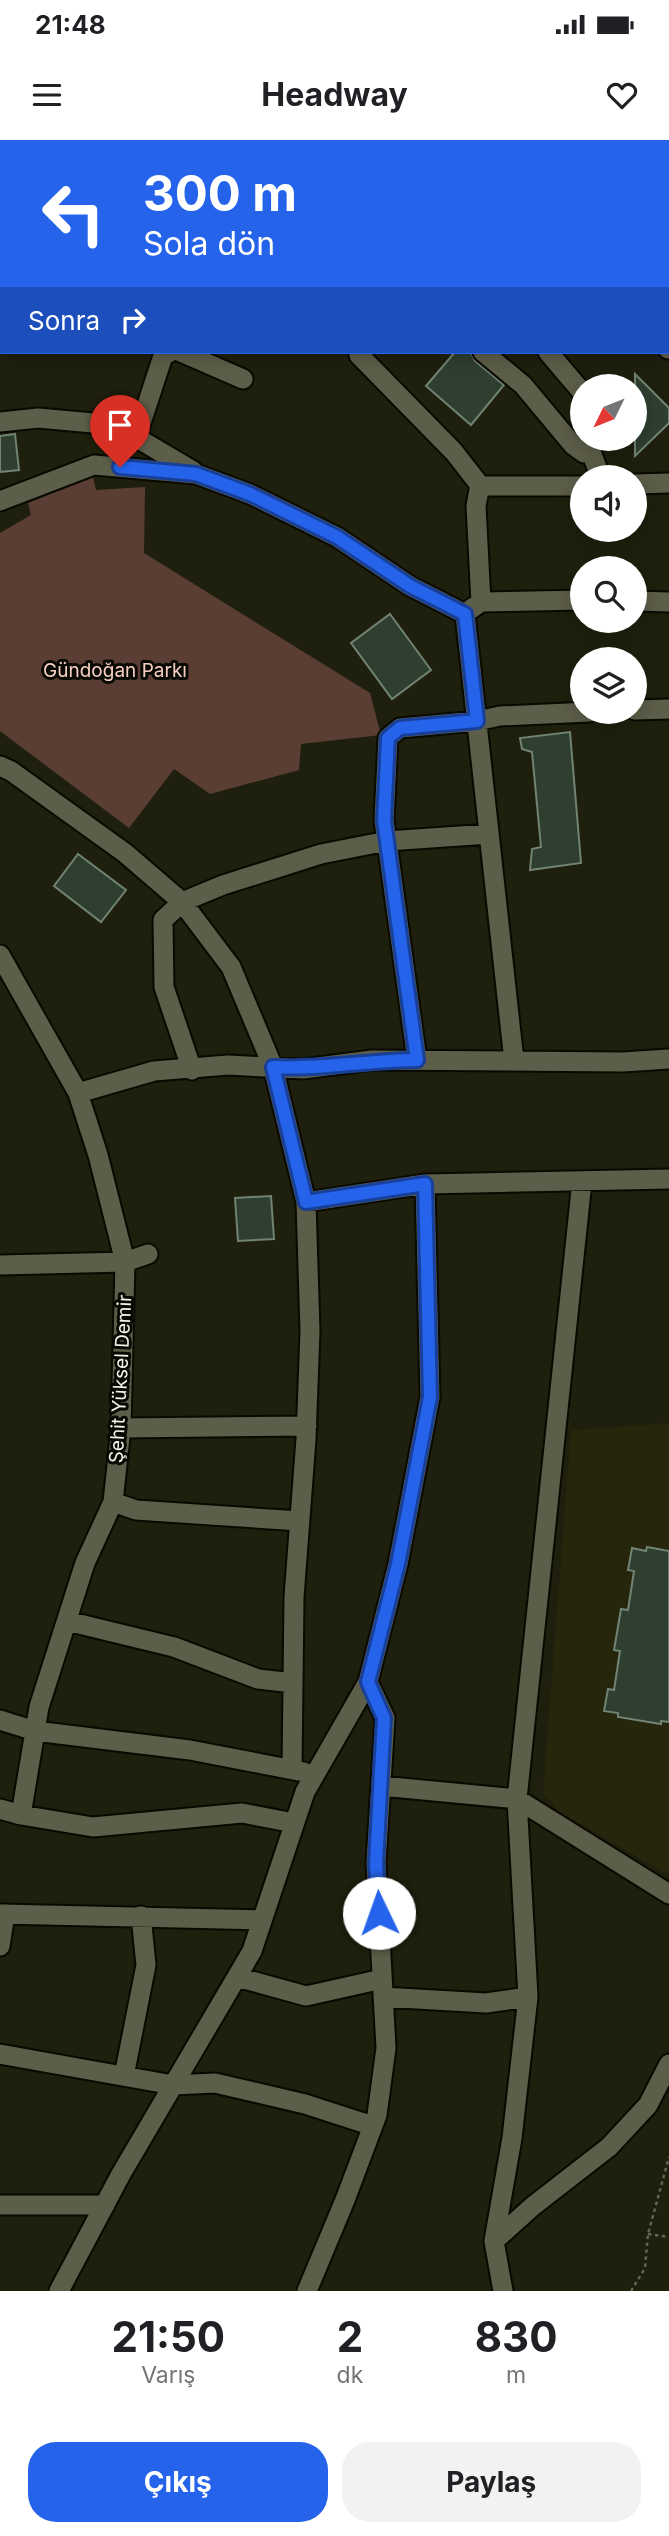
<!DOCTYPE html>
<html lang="tr">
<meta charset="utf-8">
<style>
:root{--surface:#fff;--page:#f2f2f2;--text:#202124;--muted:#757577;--accent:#2563eb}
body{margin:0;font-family:Inter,sans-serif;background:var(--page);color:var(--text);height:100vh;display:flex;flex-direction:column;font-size:26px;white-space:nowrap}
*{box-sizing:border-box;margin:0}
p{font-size:23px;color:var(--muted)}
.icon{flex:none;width:38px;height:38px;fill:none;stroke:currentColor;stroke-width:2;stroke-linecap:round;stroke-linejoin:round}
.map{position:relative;height:2151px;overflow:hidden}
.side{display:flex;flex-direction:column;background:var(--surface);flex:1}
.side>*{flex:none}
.banner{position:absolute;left:0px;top:0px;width:670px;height:214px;box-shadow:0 4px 18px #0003;background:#2563eb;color:#fff;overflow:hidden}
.needle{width:46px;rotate:227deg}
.buttons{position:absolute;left:570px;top:234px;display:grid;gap:14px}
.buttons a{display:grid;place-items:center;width:77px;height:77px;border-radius:50%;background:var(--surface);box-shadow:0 4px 18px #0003;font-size:35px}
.pin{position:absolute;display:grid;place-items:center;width:60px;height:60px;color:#fff;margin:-72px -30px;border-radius:50% 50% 50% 0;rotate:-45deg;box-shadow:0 0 7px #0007}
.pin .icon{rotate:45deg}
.me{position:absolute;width:77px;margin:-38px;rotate:357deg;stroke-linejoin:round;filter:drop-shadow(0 0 5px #0008)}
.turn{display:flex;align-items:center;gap:24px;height:147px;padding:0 28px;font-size:32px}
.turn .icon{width:91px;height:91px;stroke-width:2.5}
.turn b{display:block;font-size:49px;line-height:60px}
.then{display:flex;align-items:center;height:66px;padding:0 28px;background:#0003;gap:14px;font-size:26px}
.eta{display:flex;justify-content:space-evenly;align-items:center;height:119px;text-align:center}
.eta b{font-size:42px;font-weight:700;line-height:49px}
.primary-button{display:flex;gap:14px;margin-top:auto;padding:14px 28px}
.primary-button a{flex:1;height:80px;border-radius:28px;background:var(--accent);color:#fff;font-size:28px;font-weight:700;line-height:80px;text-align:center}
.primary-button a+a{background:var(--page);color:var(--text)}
.status{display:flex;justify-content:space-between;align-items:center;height:49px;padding:0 35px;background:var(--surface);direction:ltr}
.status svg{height:19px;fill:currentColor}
header{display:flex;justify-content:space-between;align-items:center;height:91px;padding:0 28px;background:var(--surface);font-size:32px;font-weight:700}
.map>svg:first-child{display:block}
.built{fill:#25260c}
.green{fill:#5a3e34}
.building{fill:#2e3e2f;stroke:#718372;stroke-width:2}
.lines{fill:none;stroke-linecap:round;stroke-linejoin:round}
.minor-casing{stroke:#090900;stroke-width:23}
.path{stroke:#656555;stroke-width:2.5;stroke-dasharray:3.5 3.5;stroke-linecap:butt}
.minor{stroke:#5d5e49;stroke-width:19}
.route-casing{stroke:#184099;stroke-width:18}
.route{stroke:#2563eb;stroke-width:12}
.labels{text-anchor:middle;stroke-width:6;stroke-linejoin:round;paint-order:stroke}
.park-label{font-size:19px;fill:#f6cfc1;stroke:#080903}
.street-label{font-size:19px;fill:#f4f5e8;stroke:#080903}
</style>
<div class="status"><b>21:48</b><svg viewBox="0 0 49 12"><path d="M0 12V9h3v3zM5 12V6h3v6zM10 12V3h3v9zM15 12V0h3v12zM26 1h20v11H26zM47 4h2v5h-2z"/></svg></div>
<header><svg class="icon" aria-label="menu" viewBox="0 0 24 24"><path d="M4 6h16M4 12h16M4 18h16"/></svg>Headway<svg class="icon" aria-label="heart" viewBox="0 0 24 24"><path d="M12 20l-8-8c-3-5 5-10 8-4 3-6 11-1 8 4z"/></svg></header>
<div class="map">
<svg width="669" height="2151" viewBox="0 0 669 2151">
<rect width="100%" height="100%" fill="#1f1f0d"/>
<path class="built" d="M669 1283V1735L558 1671 543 1652 571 1290Z"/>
<path class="green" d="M93 337 96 350 145 347 144 413 370 553 381 595 301 604 299 630 210 654 174 629 129 688 0 591V393L31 375 28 363Z"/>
<path class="building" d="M455 212H471L475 221 504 245 471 285 426 246Z
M635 234 669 268V283L635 316Z
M15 294 19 330 0 332V296Z
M390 474 431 530 392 559 351 503Z
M570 592 581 723 530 730 532 709 541 707 532 612 522 609 520 598Z
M78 714 126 750 101 782 54 746Z
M271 1056 274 1099 238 1101 235 1058Z
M647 1407 669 1411V1582L661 1581V1584L618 1577V1573L604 1571 608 1549 614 1550 620 1511 614 1510 621 1469 628 1470 634 1431 628 1430 632 1408 646 1411Z"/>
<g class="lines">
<defs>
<path id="minor" d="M474 0 476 2
M409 2 415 0
M0 34 2 33
M668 209H669
M181 212 243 239
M483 212 523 245 573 305 584 313 591 312
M548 212 582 252 583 257
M359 215 454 312 482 348
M0 282 38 278 115 285 193 331
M136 298 163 216 170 212
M591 312 601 338
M635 344 669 343
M0 361 94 325 196 334 250 354 337 397 410 446 465 474
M635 461 669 462
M481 462 476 366 479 350 485 346H583
M471 469 481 462 583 460
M465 474 514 921
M635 570 669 569
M0 626 11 631 125 713 182 762 231 827 273 927 306 1062 310 1191 306 1299 294 1457 292 1629
M0 815 78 953 98 1015 125 1122 121 1288 113 1362 85 1423 39 1567 21 1675
M417 920 384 680 388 598 400 588 477 581 500 576 589 572
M192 930 164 847 163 780 182 762 223 745 321 714 387 701 489 694
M78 953 154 931 228 925 303 929 372 920 623 922 669 919
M306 1062 425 1044 669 1039
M0 1125 125 1122 148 1114
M121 1288 307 1286
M113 1362 136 1370 300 1381
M67 1481 174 1507 258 1539 293 1543
M0 1580 35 1591 190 1610 304 1632
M381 1646 517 1659 669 1754
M0 1669 21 1675 93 1687 242 1673 294 1683
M0 1774 262 1780
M0 1806 5 1774
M237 1837 306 1856 382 1839
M383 1857 486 1863 528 1857
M0 1914 173 1945 215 1943 305 1964 373 1986
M124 1936 146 1825 141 1776
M0 2065H105
M494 2101 533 2066 609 2007 648 1965 669 1924
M59 2151 121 2034 252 1811 305 1652 368 1542 398 1424 430 1257 425 1044
M307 2151 345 2060 377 1975 386 1908 376 1723 385 1578 368 1542
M503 2151 494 2101 512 1998 528 1857 517 1659 582 1041"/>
</defs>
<use href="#minor" class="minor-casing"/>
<path class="path" d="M648 2094 669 2097
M631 2151 645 2128 648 2094 669 2017"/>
<use href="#minor" class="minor"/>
</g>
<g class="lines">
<defs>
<path id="route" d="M120 327 196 334 250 354 337 397 410 446 465 474 477 581 400 588 388 598 384 680 417 920C368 920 321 930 273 927L306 1062 425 1044 430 1257 398 1424 368 1542 384 1578 376 1723 379 1773"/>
</defs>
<use href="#route" class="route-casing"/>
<use href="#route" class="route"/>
</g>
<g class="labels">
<g class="park-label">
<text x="115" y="537">Gündoğan Parkı</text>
</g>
<g class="street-label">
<text transform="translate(120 1239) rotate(-87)" y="7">Şehit Yüksel Demir</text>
</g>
</g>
</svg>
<div class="buttons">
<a><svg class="needle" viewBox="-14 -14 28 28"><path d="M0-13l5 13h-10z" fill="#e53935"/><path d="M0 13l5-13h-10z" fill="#757577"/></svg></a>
<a><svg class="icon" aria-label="sound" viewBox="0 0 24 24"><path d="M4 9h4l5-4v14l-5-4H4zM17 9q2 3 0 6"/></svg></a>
<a><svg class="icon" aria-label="search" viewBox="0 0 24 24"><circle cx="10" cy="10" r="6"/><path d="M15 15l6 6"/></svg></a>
<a><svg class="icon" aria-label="layers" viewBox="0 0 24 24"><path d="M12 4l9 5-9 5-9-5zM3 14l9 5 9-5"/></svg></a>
</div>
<div class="pin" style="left:120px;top:327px;background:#d93025"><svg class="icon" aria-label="arrive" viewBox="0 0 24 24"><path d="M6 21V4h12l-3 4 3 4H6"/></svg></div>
<svg class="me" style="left:379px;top:1773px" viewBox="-20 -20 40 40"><circle r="19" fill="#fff"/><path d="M0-13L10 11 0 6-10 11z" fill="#2563eb"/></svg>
<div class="banner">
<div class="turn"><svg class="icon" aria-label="left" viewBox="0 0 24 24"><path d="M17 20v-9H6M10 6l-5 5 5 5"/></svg><div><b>300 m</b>Sola dön</div></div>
<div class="then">Sonra<svg class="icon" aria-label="right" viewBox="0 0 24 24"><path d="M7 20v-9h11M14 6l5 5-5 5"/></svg></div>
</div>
</div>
<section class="side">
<div class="eta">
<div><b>21:50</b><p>Varış</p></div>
<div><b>2</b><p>dk</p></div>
<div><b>830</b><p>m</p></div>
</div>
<div class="primary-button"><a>Çıkış</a><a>Paylaş</a></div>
</section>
